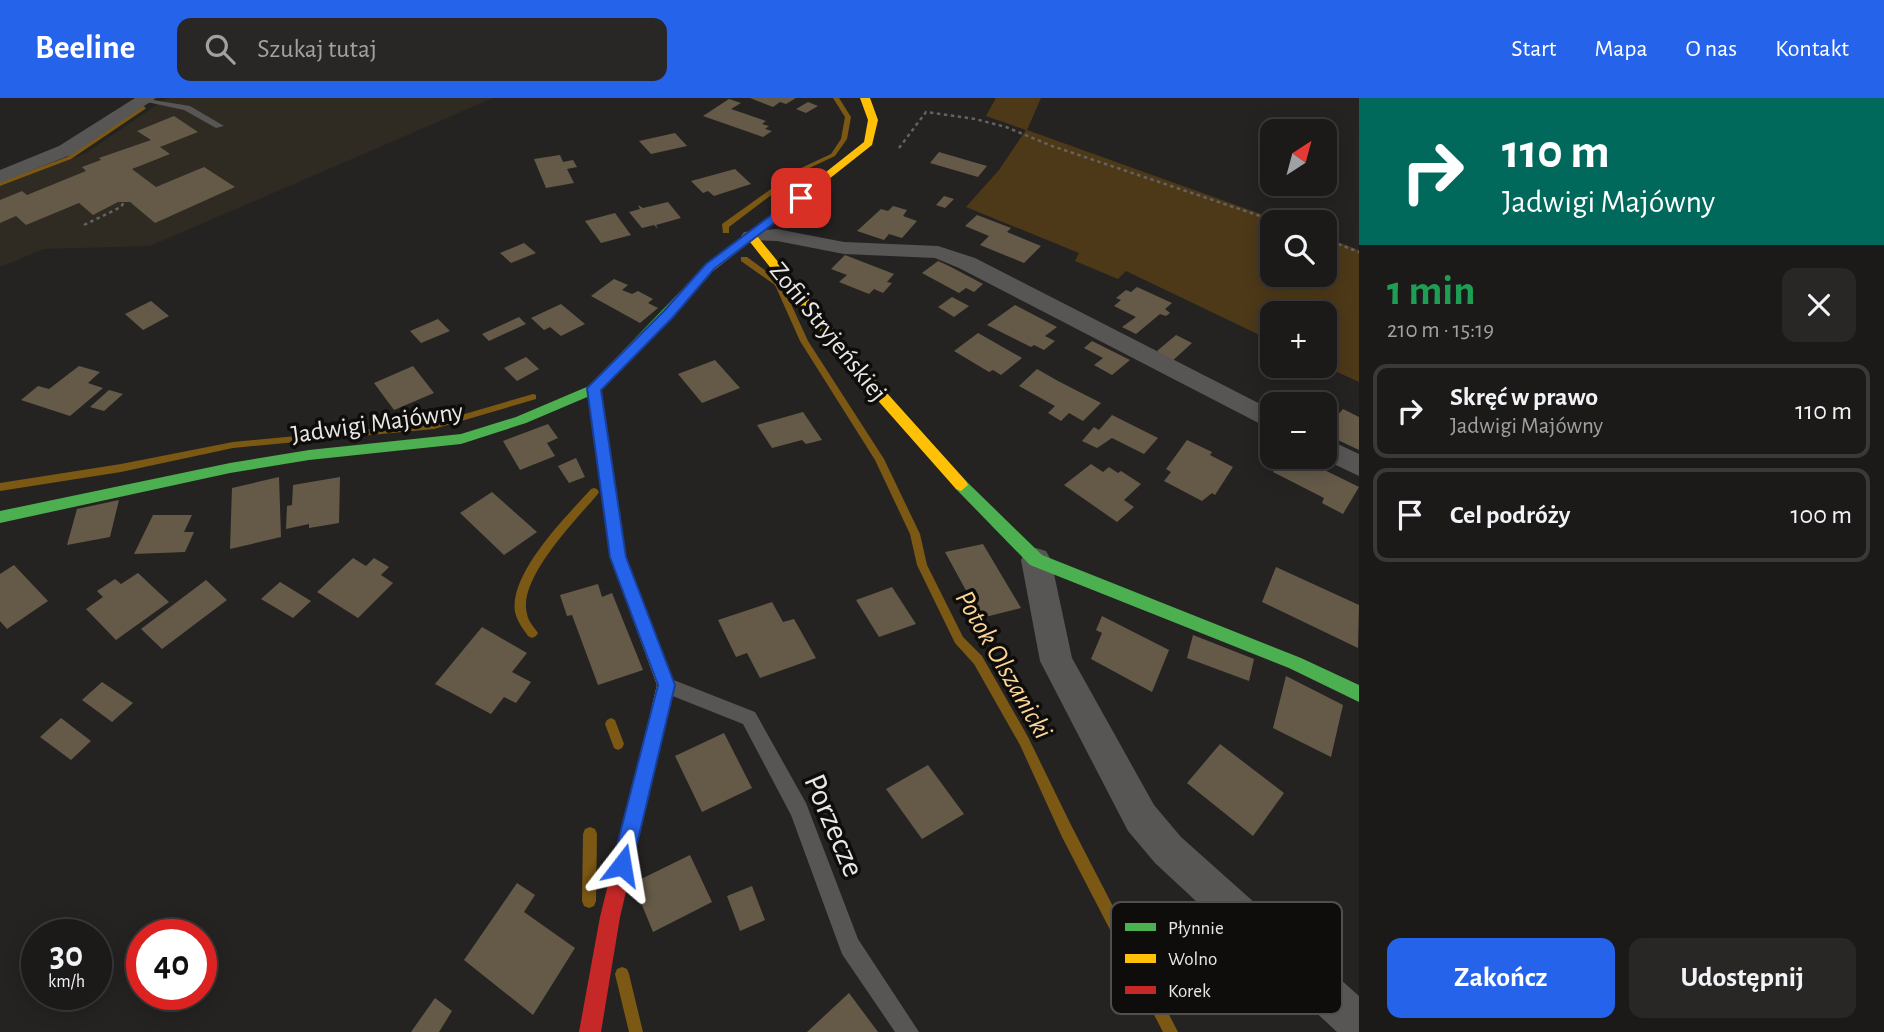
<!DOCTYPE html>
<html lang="pl">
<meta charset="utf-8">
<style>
:root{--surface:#1c1a19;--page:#292726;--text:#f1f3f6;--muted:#a0a1a2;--line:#3a3838;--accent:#2563eb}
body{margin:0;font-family:"Alegreya Sans",sans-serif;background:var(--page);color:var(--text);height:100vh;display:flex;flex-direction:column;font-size:26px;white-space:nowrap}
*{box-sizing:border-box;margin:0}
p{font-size:23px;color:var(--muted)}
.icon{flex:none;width:38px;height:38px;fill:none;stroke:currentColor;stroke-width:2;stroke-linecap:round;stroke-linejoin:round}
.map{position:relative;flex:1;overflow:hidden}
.sheet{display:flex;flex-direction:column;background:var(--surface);width:525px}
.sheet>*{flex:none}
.hud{background:#00695c;color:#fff;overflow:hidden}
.needle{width:46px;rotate:36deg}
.fabs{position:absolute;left:1260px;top:21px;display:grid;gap:14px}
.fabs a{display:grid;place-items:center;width:77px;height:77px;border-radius:14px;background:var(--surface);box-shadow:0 4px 18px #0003,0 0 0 2px var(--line);font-size:35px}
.speed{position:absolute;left:21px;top:821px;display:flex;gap:14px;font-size:35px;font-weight:700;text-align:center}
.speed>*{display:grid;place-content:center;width:91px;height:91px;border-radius:50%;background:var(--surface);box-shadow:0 4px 18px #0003,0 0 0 2px var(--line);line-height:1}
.speed small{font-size:18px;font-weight:400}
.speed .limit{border:10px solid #d22;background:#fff;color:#111}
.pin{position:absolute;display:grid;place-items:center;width:60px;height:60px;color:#fff;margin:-30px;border-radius:14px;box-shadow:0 4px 10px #0006}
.me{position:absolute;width:77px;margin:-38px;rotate:14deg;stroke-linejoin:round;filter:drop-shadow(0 0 5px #0008)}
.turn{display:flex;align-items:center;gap:24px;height:147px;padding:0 28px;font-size:32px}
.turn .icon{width:91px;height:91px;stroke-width:2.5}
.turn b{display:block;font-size:49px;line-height:60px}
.round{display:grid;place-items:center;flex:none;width:74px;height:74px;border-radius:14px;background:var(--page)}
.head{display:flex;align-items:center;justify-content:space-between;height:119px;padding:0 28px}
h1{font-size:42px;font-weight:700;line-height:52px;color:#1e9e55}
.action{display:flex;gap:14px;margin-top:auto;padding:14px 28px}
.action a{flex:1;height:80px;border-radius:14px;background:var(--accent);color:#fff;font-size:28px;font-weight:700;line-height:80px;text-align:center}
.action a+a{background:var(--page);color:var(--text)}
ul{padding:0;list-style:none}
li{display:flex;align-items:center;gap:21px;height:94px;margin:0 14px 10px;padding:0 14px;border:4px solid var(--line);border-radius:14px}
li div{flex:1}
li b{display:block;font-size:26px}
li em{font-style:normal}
header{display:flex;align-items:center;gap:42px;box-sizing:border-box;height:98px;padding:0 35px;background:var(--accent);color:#fff}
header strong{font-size:33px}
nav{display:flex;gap:38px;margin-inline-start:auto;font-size:24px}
.search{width:490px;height:63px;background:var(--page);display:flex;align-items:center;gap:18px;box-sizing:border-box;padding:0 24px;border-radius:14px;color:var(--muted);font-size:26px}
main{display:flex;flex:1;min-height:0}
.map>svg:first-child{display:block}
.built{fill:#2f2a22}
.green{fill:#4d3918}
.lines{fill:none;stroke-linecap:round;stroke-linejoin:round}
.stream{fill:#7b5813;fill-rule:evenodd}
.building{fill:#655a48}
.path{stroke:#636260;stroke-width:2.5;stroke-dasharray:3.5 3.5;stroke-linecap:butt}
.lane{fill:#585655;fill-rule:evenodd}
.street{fill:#585655;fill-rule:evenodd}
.fast{fill:#4caf50;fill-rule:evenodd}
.slow{fill:#ffc107;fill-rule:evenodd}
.jam{fill:#c62828;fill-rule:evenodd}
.route{fill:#2563eb;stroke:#184099;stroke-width:2}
.labels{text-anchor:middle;stroke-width:7;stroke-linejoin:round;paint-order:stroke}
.street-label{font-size:26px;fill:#eae8e5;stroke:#0e0d0b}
.water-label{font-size:28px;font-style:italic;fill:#fdd596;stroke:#0e0d0b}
.near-street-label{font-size:32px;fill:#eae8e5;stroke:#0e0d0b}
.key{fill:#0e0d0b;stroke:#504f4c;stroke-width:2}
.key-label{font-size:19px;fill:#eae8e5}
</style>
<header>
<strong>Beeline</strong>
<div class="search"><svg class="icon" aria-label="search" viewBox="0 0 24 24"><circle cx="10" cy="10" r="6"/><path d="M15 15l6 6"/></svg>Szukaj tutaj</div>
<nav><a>Start</a><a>Mapa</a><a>O nas</a><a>Kontakt</a></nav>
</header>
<main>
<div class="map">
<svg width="1359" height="934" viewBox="0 0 1359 934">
<rect width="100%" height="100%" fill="#252321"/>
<path class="built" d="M167 0H493L150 148 44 151 0 169V88L86 55Z"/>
<path class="green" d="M996 0H1041L1027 32 1283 124H1272V177H1325V139L1359 152V284L1324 268 1325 215H1272V243L1126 173 1118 181 1075 163 1079 155 966 109 999 72 1026 32 986 18Z"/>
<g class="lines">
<path class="stream" d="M833 0H839L851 19 847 41 835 58 803 73 729 129V135H723L722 126 799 71 831 56 841 41 845 19Z
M143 8 146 10 145 11 71 61 0 88V84L67 59Z
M741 159H747L781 184 808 243 884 361 920 436 927 467 963 539 982 558 1028 639 1072 729 1178 934H1163L1062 739 1020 647 974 566 955 545 917 467 910 436 875 362 800 243 775 187 741 163Z
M533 296 536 297V301L434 331 233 350 121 374 0 393V385L121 366 233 344 434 325Z
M594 390 597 391 599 394 597 397C576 422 517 481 527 516 528 523 534 529 538 535L536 538 532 540 528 538C523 531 517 523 515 514 509 475 566 419 591 391Z
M611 620 615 622 624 646 622 650 618 652 614 650 605 626 607 622Z
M590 729 595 731 597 736 596 803 594 808 589 810 584 808 582 803 583 736 585 731Z
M622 869 627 871 629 876 643 934H629L615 876 617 871Z"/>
</g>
<path class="building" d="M750 0H796L786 6 780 4 773 9Z
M729 1 741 5 731 11 766 23 762 26 769 28 765 31 772 33 763 39 703 18Z
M808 4 818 8 806 15 796 11Z
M174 18 198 34 160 49 170 56 132 71 156 89 204 69 235 89 155 125 130 104H118L93 117 79 105 26 127 16 118 0 125V102L22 93 27 97 86 73 82 69 101 62 99 60 151 42 137 33Z
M675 35 687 48 651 56 639 43Z
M939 54 973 64 987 68 978 79 930 65Z
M560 57 563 64 573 62 577 69 567 71 574 85 546 90 534 61Z
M735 71 751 86 714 98 708 93 703 95 691 83Z
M944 98 954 101 945 110 936 107Z
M668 104 681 120 656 127 658 131 654 127 642 130 629 114 640 111 638 107 643 110Z
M893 108 907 112 903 118 917 123 902 140 889 136 884 142 857 133 881 111 888 113Z
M615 115 631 137 601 145 585 123Z
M977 117 1011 130 1007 134 1041 148 1024 165 980 147 989 138 965 128Z
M524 145 536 155 511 165 500 155Z
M845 157 894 176 887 184 892 185 883 195 874 191 869 196 839 184 847 177 831 171Z
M938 163 949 168 983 186 974 194 966 190 959 195 922 175Z
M614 181 628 187 622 192 632 196 638 193 653 201 648 205 658 210 640 225 591 198Z
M1137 189 1172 205 1165 211 1170 215 1166 218 1160 216 1136 236 1122 229 1136 219 1114 208 1121 202 1116 200 1126 192 1131 194Z
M952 199 969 208 954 219 938 209Z
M151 203 169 218 143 232 125 216Z
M561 206 585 226 561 238 550 229 544 232 531 220Z
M1015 207 1057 229 1045 238 1055 243 1044 252 1034 247 1031 249 987 227Z
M519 219 526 226 489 243 482 236Z
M438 221 450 233 421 245 410 233Z
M978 235 1022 260 1001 277 993 272 989 274 954 253Z
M1176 237 1192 245 1170 265 1157 253Z
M1092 243 1130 262 1112 277 1094 267 1103 260 1084 250Z
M526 259 539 271 517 283 504 270Z
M715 262 740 290 702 305 678 276Z
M79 268 100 274 88 285 103 290 70 318 21 302 38 288 49 291Z
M413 268 434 295 394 312 374 285Z
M1037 271 1058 283 1101 305 1083 323 1069 315 1061 323 1048 315 1055 308 1019 288Z
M109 292 123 296 104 313 90 309Z
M1343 311 1359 319V352L1325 336 1330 326 1325 323 1330 317 1335 320Z
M803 314 822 342 806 346 802 342 772 350 757 327Z
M1112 317 1158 340 1144 356 1112 340 1097 350 1082 343 1094 329 1099 332Z
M548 326 558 340 547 345 555 358 520 372 503 343Z
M1187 342 1212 354 1210 357 1233 369 1215 397 1212 395 1202 403 1164 383 1171 374 1166 371Z
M1283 359H1298L1359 389 1343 416 1322 405 1324 400 1273 374Z
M576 360 585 379 569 385 558 368Z
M1091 366 1103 374 1109 369 1118 375 1121 373 1141 386 1124 402 1134 409 1117 424 1064 387Z
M279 379 281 439 230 451 232 390Z
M340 379 339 425 309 430V426L286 431 287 408 292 407 293 387Z
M492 394 537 434 504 457 460 415Z
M119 402 110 439 67 447 77 411Z
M153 417H192L184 434H194L185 454 134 456Z
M983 446 1021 510 981 520 945 454Z
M353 460 366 468 374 460 389 469 381 477 393 485 358 520 317 494Z
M14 467 48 503 7 531 0 523V476Z
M1276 469 1359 507 1358 550 1262 504Z
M138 475 169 504 116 542 86 511 103 499 97 493 115 481 121 486Z
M206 482 227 502 162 551 141 531Z
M280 484 311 503 293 520 261 501Z
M598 486 602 499 612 495 643 572 598 587 572 517 567 518 560 497Z
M892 489 916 526 879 539 856 502Z
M772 504 783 524 794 521 816 560 760 580 747 555 736 559 718 522Z
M1102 518 1169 552 1152 594 1091 561 1102 535 1096 532Z
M482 529 527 555 512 574 531 584 516 605 504 599 491 616 435 586Z
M1193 537 1254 561 1249 583 1187 560Z
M1286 578 1343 607 1331 659 1273 630Z
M102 584 133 605 112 624 82 602Z
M61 620 91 643 71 662 40 639Z
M724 635 752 690 702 714 675 658Z
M1220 646 1284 695 1253 738 1187 685Z
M928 667 964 716 922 741 886 691Z
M690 757 712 804 653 834 633 785Z
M517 785 535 797 524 814 575 850 533 917 464 862Z
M752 788 765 822 740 833 727 798Z
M849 895 878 934H807Z
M435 900 452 913 439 934H411Z"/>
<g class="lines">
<path class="path" d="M899 50 926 14 975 21 1006 29 1052 48 1278 124
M84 127 121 109 124 104
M1325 141 1359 154"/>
<path class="lane" d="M141 0 190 8 224 28 216 30 184 12 142 3Z
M666 579 755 614 806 705 858 841 919 934H895L842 856 791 717 743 626 660 593 657 587 660 581Z"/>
<path class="street" d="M135 0H156L73 56 0 85V72L59 48Z
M777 131 844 144 938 148 975 160 1272 312V332L959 170 935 160 844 156 777 143 744 142 741 138 744 134Z
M1325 340 1359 356V378L1319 359H1325Z
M1036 450 1046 453 1051 462 1072 560 1154 707 1181 739 1359 898V934H1337L1155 765 1128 733 1040 563 1021 462 1026 453Z"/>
<path class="fast" d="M704 172 708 173V177L599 294 526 325 461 346 309 362 230 375 0 425V413L230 365 309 352 461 336 516 319 589 288 700 173Z
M961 381 966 383 1042 457 1301 560 1359 587V604L1289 570 1030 467 956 391 954 387Z"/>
<path class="slow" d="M860 0H870L878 22 872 47 757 138 868 274 966 383 968 387 961 393 956 391 858 280 750 144 708 177H700L698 175 864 44 868 22Z
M594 286 601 291 626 459 675 587 667 614 661 616 655 614 652 608 657 587 610 459 587 291Z"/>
<path class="jam" d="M661 600 667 602 670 608 620 819 601 934H579L600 819 652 608 655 602Z"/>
</g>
<path class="route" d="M798 97 807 100 714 171 673 219 601 292 626 459 675 587 632 767 629 774 622 777 615 774 612 767 658 587 610 459 587 290 664 213 706 166Z"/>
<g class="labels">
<g class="street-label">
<text transform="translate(829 233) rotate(51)" y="9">Zofii Stryjeńskiej</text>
<text transform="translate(377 324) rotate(-8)" y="9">Jadwigi Majówny</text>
</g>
<g class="water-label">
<text transform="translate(1005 566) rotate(60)" y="10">Potok Olszanicki</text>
</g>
<g class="near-street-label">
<text transform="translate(835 727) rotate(67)" y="11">Porzecze</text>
</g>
</g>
<rect x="1111" y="804" width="231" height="112" rx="10" class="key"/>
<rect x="1125" y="825" width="31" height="8" fill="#4caf50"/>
<rect x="1125" y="856" width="31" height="9" fill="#ffc107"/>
<rect x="1125" y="888" width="31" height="8" fill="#c62828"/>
<g class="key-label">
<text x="1168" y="836">Płynnie</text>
<text x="1168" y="867">Wolno</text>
<text x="1168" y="899">Korek</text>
</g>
</svg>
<div class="fabs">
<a><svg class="needle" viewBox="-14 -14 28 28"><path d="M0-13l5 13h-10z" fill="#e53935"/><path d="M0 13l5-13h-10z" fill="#a0a1a2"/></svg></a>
<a><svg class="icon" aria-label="search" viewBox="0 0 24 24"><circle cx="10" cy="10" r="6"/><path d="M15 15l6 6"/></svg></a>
<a>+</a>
<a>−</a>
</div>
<div class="speed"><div>30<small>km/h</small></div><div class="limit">40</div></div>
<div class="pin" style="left:801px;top:100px;background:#d93025"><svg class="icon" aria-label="arrive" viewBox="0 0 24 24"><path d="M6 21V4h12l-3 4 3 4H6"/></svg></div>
<svg class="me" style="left:622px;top:767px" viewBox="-20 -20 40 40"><path d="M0-17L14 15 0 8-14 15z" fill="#2563eb" stroke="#fff" stroke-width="4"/></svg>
</div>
<section class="sheet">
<div class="hud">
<div class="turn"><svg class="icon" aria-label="right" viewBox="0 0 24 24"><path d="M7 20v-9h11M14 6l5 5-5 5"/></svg><div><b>110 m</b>Jadwigi Majówny</div></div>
</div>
<div class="head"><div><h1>1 min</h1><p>210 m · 15:19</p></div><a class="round"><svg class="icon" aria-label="close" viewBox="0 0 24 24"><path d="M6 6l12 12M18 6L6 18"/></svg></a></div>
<ul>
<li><svg class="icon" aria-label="right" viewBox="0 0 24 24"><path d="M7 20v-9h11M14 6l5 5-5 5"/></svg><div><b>Skręć w prawo</b><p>Jadwigi Majówny</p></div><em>110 m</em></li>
<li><svg class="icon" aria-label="arrive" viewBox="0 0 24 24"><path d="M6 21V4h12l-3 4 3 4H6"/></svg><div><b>Cel podróży</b></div><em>100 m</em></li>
</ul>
<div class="action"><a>Zakończ</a><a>Udostępnij</a></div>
</section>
</main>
